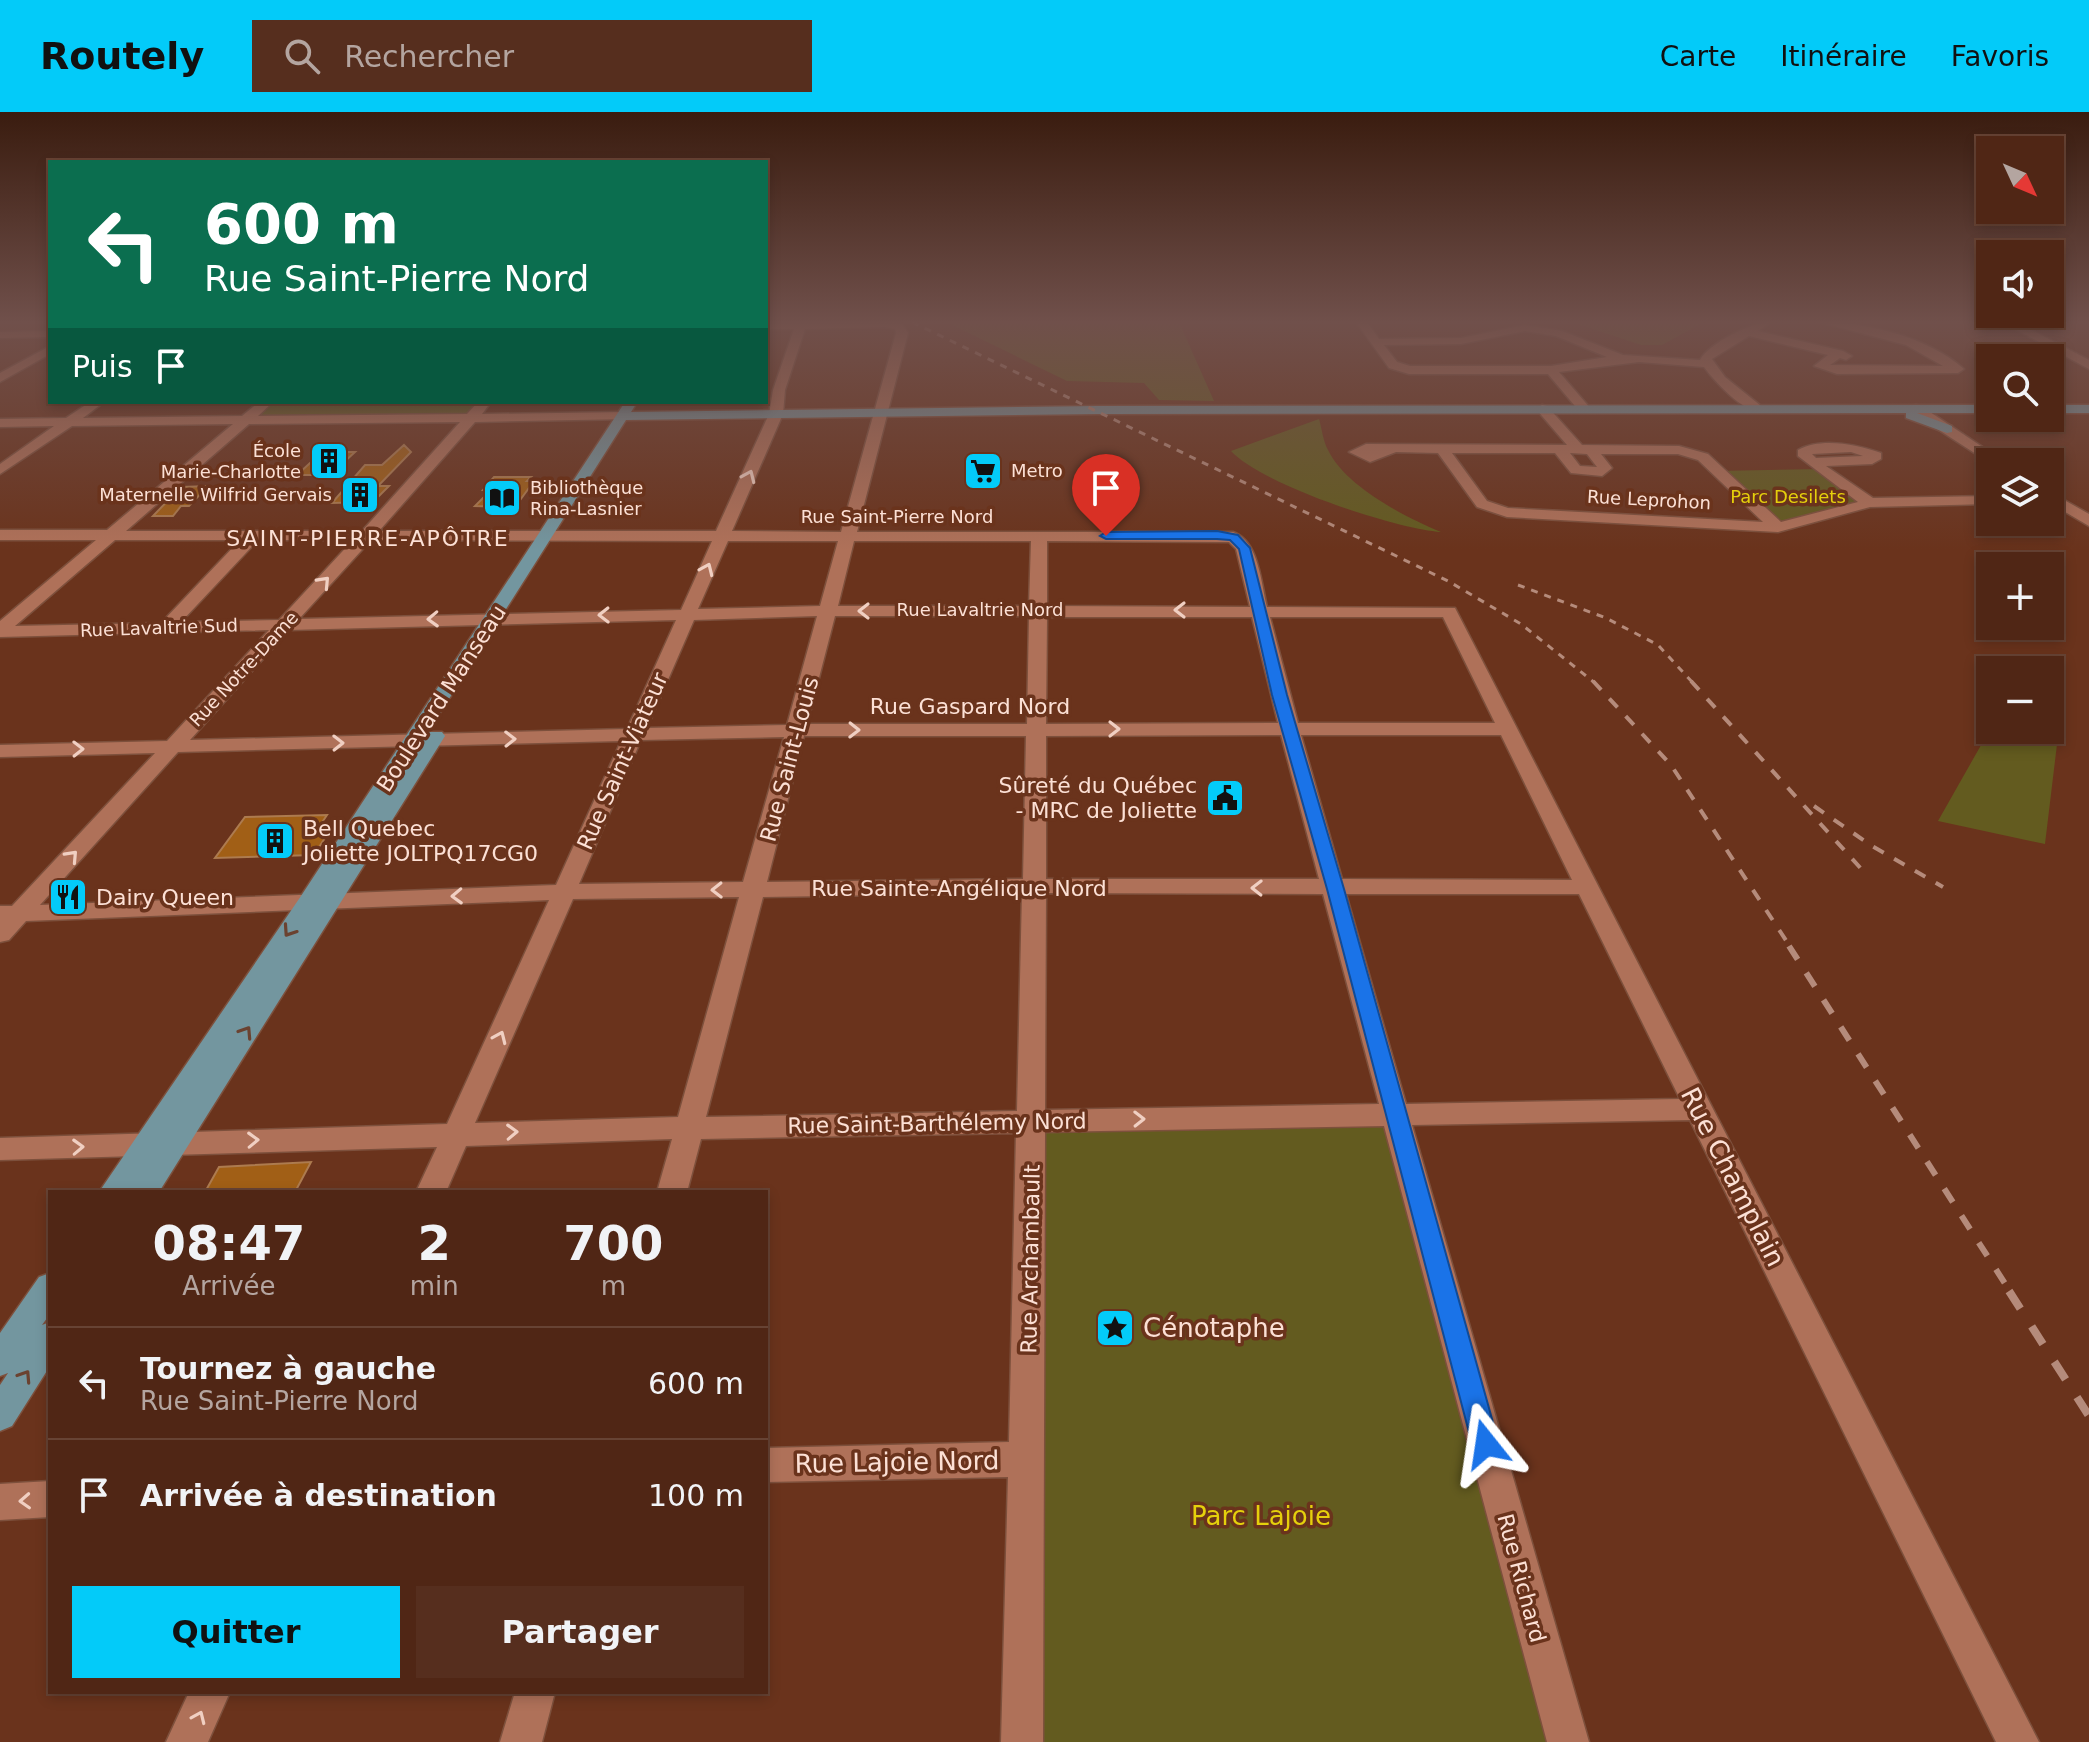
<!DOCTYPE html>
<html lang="fr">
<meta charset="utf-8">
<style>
:root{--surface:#502615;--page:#562e1e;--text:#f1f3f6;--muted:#b4a5a0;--line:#674334;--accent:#03cbf9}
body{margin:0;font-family:"DejaVu Sans",sans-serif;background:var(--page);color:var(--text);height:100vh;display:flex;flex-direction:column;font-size:30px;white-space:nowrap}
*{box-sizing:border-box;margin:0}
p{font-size:26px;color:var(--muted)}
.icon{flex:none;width:44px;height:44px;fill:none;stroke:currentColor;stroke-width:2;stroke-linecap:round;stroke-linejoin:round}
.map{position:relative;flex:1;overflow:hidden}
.drawer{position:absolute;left:48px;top:1078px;width:720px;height:504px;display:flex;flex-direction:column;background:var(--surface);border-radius:0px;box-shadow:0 4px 12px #0003,0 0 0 2px var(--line)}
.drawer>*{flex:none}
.guide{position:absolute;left:48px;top:48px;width:720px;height:244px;border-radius:0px;box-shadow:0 4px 12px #0003,0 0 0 2px var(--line);background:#0b6e4f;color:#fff;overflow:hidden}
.needle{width:52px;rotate:134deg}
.controls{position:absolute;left:1976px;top:24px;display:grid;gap:16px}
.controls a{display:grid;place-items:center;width:88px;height:88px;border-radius:0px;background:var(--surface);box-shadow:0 4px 12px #0003,0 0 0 2px var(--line);font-size:40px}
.pin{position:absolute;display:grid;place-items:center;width:68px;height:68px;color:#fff;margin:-82px -34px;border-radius:50% 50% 50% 0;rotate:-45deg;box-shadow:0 0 8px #0007}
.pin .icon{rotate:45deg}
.me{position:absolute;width:88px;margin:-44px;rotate:345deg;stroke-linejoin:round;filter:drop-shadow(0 0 6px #0008)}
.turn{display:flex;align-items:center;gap:28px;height:168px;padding:0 24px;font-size:36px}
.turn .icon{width:104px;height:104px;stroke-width:2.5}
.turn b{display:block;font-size:56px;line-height:68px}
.then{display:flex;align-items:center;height:76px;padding:0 24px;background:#0003;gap:16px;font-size:30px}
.eta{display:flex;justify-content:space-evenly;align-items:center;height:136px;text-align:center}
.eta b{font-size:48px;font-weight:600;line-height:56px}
.button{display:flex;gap:16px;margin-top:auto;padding:16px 24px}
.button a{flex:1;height:92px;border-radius:0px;background:var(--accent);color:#111;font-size:32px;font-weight:600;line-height:92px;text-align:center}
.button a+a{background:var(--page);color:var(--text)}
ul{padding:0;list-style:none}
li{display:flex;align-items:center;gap:24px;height:112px;padding:0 24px;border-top:2px solid var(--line)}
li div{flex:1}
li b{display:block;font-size:30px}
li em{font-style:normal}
header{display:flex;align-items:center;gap:48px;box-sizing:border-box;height:112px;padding:0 40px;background:var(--accent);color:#111}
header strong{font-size:38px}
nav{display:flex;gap:44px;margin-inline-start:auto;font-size:28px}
.search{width:560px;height:72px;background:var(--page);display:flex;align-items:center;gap:20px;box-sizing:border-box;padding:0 28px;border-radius:0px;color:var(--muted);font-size:30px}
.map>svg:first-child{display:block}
.green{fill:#635b1f}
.building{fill:#a15f16;stroke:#ad7b4f;stroke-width:2}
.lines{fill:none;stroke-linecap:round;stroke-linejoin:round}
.minor-casing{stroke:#7d503c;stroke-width:3}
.major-casing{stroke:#7d503c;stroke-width:3}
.minor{fill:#af7159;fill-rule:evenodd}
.major{fill:#73969f;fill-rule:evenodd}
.rail-far3{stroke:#b58b7b;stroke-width:3;stroke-dasharray:7 7;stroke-linecap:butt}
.rail-far2{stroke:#b58b7b;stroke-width:4;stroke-dasharray:12 12;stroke-linecap:butt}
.rail-far1{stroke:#b58b7b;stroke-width:6;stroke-dasharray:16 16;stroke-linecap:butt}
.rail{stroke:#b58b7b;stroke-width:8;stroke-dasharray:21 21;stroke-linecap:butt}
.oneway{stroke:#f0cfc2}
.oneway2{stroke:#6b4230}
.route{fill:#1a73e8;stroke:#114b97;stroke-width:2}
.labels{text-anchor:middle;stroke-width:7;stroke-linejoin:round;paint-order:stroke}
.far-poi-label{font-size:18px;fill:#fce0d5;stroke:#6a331c;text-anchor:end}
.far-park-label{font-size:18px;fill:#e5d00c;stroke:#6a331c}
.far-street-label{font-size:18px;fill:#fce0d5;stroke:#6a331c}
.far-quarter-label{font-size:22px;letter-spacing:2px;fill:#fce0d5;stroke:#6a331c}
.street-label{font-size:22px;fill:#fce0d5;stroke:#6a331c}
.poi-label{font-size:22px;fill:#fce0d5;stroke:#6a331c;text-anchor:start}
.near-street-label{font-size:26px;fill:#fce0d5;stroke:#6a331c}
.near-poi-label{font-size:26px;fill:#fce0d5;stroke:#6a331c;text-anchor:start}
.near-park-label{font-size:26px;fill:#e5d00c;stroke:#6a331c}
</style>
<header>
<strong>Routely</strong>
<div class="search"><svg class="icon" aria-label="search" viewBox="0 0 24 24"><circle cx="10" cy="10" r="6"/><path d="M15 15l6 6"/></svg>Rechercher</div>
<nav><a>Carte</a><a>Itinéraire</a><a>Favoris</a></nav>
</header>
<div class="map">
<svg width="2089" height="1630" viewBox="0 0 2089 1630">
<rect width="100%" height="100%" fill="#6a331c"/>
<path class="green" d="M946 210H1179L1214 289 1159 288 1144 271 1067 269Z
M1572 210H1704L1662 233H1641Z
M267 290H485L471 306 245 309Z
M1319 307C1322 317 1323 329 1328 338 1346 375 1405 405 1441 420 1395 417 1261 372 1231 339Z
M1823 357 1870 391 1778 415 1717 359Z
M1989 619 2058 624 2045 732 1938 709Z
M1396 1003 1568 1630H1021L1033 1008Z"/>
<path class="building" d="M404 333 411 340 378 374H389L373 390 332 391 365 353H382Z
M322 340H355L330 363H297Z
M494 365H531L527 369H534L515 395 475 394 491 378H483Z
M208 374 189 394H181L173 404H153L181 375Z
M327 703 319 715H332L314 743 215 746 245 705Z
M311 1050 295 1080H205L219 1055Z"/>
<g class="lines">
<defs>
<path id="minor" d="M893 210 903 213 908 221 857 420H1233C1259 429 1261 471 1267 495L1455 496 2039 1630H1996L1690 1008 1412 1013 1589 1630H1547L1384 1014 1045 1020 1043 1630H1001L1008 1365 766 1370V1336L1009 1330 1016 1021 701 1027 687 1080H657L672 1027 466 1034 446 1080H416L437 1035 0 1048V1026L447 1012 549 788 26 809 9 828 0 830V794H12L155 641 0 645V633L167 629 269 518 0 525V509L96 428H0V418H107L233 312 72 314 0 362V352L54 314 0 315V307L66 306 90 290H104L83 306 242 304 259 290H273L258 304 467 302 478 290H491L482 302 623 300 628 301V307L475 310 379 419H716L769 302 773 278 794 217H766V211ZM885 215 895 217 896 221 841 420 732 419 783 302 785 278 805 217ZM460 310 362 419H126L249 312ZM115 428H240L161 511 15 514ZM258 428H353L279 508 181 510ZM371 428 712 429 681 498 299 507ZM728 429H838L820 494 698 497ZM854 429H1031L1029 494H838ZM1047 429 1229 430 1236 437 1250 495 1047 494ZM817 504 787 613 647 616 694 508ZM835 504H1029L1027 612H807ZM1047 505H1252L1278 611 1046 612ZM1270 505H1443L1495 611H1298ZM676 508 627 617 190 628 289 518ZM1281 623 1319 767H1046V624ZM1301 623H1501L1572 768 1342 767ZM804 624H1026L1023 767 767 770ZM784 625 743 770 579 772 641 628ZM621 629 556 773 40 793 178 640ZM1022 781 1017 999 706 1005 763 785ZM1046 781 1323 782 1379 992 1045 998ZM1346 782H1579L1680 987 1406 992ZM739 785 678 1005 475 1011 573 787Z
M1356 210H1367L1379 227 1461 226 1525 213 1562 219 1623 243 1700 248C1709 231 1752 210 1771 210L1758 219 1843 239 1852 244 1846 248 1840 246 1830 253 1943 254 1906 233 1819 210C1866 210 1928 225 1964 257L1958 261 1837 262 1814 254 1828 243 1749 224 1712 247 1725 265 1761 294V300C1744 301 1714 269 1704 255L1639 250 1559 260 1591 297 1585 301 1580 300 1548 262H1409L1389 256ZM1525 219 1556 224 1607 245 1551 254H1410L1397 250 1384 233 1461 232Z
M2002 210H2016L2089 248V257Z
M50 219V225L0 226V220Z
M50 234V242L0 270V261Z
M1542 293 1547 294 1582 333 1679 334 1708 342 1781 410 1858 390 1798 344V338C1822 325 1857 333 1881 341V347L1872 352 1826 354 1873 386 1990 384V392L1870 395 1778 420 1507 405 1477 395 1438 341 1396 340 1370 350 1349 340 1366 332 1567 333 1536 297ZM1851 340 1863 344 1816 346 1812 342ZM1452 341H1555L1571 361 1602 364 1612 356 1601 342H1678L1698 348 1763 410 1508 396 1487 389ZM1570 341 1587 342 1597 355 1580 354Z
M1916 293 1921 294 2005 350 1990 351 1911 300V294Z
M2050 380 2089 402V414L2050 391Z
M50 1369V1405L0 1408V1372Z
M189 1580H230L208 1630H166Z
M515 1580H555L542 1630H500Z"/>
<path id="major" d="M625 290 636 292 631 300 1098 294 1990 293V301H1917L1952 314V320L1947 321 1906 306V301L1098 302 626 308 428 620H442L445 624 159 1080H99L301 784Z
M2050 293H2089V301H2050Z
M50 1161V1202L42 1213 50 1210V1254L12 1314 0 1319V1273L8 1261 0 1264V1221L39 1165Z"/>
</defs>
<use href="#minor" class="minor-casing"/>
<use href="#major" class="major-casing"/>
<use href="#minor" class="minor"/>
<use href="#major" class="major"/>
<path class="rail-far3" d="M912 210 1448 469 1521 512 1595 571
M1518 473 1606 506 1658 533 1693 571"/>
<path class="rail-far2" d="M1593 569 1671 653 1791 836
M1691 569 1865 761
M1814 694 1872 734 1943 775"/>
<path class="rail-far1" d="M1789 834 2011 1181"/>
<path class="rail" d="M2009 1179 2089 1304"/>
</g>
<defs><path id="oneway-chevron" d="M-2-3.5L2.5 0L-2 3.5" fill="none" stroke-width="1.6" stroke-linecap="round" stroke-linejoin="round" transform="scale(2)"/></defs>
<g class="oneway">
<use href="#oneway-chevron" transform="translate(749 364) rotate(-66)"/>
<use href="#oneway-chevron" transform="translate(707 457) rotate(-66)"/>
<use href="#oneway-chevron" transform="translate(324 470) rotate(-47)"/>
<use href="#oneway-chevron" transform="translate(1180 498) rotate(180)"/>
<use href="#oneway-chevron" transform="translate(864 499) rotate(180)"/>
<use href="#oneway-chevron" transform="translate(604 503) rotate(179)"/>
<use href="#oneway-chevron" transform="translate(433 507) rotate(178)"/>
<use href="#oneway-chevron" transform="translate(1114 617)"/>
<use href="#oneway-chevron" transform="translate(854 618) rotate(1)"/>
<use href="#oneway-chevron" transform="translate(510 627) rotate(-1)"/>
<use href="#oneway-chevron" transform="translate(338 631) rotate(-1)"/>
<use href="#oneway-chevron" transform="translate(78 637) rotate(-1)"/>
<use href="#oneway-chevron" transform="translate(72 744) rotate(-47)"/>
<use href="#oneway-chevron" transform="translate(1257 776) rotate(-179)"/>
<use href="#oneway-chevron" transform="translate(717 778) rotate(179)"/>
<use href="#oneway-chevron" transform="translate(457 784) rotate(178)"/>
<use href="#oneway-chevron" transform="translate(500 925) rotate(-66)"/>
<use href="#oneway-chevron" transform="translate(1139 1007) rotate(-1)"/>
<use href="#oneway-chevron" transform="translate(512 1020) rotate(-2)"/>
<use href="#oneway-chevron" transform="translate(253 1028) rotate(-2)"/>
<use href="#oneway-chevron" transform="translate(78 1035) rotate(-2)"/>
<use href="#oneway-chevron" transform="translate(25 1389) rotate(177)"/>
<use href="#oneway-chevron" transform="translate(199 1605) rotate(-66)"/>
</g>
<g class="oneway2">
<use href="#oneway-chevron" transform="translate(289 819) rotate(124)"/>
<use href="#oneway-chevron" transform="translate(246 920) rotate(-57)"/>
<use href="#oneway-chevron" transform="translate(25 1264) rotate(-57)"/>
</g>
<linearGradient id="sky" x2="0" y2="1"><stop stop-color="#3a1c0f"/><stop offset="0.48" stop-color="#70504b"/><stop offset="1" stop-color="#70504b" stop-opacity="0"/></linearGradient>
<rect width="2089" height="438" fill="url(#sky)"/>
<path class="route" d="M1217 419 1238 423 1250 436 1287 583 1344 777 1499 1332 1495 1341 1486 1345 1476 1341 1472 1332 1327 777 1272 583 1239 437 1230 428 1217 427H1106L1100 424 1106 420Z"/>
<defs>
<symbol id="building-square" viewBox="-11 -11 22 22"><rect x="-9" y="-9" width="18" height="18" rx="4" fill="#03cbf9" stroke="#6a331c"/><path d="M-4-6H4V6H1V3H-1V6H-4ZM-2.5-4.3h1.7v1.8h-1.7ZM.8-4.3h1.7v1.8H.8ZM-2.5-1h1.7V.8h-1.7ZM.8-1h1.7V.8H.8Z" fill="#111"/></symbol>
<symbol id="supermarket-square" viewBox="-11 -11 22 22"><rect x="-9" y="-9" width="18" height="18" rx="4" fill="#03cbf9" stroke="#6a331c"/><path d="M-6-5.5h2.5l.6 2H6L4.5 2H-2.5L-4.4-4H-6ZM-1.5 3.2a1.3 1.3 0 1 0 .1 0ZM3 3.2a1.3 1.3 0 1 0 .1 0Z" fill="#111"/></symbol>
<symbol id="library-square" viewBox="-11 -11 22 22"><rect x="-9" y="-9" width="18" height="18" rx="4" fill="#03cbf9" stroke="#6a331c"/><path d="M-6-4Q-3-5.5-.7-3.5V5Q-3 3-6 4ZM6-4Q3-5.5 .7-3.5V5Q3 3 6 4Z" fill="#111"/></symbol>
<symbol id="civic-square" viewBox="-11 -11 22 22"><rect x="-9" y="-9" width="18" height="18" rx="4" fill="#03cbf9" stroke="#6a331c"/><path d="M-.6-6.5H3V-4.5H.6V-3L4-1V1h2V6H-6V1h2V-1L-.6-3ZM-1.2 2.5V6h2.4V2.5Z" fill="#111"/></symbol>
<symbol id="restaurant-square" viewBox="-11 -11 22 22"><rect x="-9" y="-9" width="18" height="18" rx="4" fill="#03cbf9" stroke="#6a331c"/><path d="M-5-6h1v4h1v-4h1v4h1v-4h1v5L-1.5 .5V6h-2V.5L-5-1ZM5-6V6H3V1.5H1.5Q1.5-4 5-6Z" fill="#111"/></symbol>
<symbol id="sight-square" viewBox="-11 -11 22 22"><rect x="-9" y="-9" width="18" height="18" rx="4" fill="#03cbf9" stroke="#6a331c"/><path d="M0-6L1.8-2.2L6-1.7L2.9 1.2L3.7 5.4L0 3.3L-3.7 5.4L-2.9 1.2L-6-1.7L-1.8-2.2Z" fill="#111"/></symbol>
</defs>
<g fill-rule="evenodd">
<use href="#building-square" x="307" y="327" width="44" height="44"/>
<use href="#supermarket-square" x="961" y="337" width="44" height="44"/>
<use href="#building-square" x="338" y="361" width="44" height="44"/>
<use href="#library-square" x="480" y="364" width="44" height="44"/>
<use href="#civic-square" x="1203" y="664" width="44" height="44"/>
<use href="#building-square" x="253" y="707" width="44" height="44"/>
<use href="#restaurant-square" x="46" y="763" width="44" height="44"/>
<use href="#sight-square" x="1093" y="1194" width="44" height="44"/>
</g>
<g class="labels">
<g class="far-poi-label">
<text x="301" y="345">École<tspan x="301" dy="21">Marie-Charlotte</tspan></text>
<text x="1011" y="365" text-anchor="start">Metro</text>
<text x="530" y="382" text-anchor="start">Bibliothèque<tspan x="530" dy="21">Rina-Lasnier</tspan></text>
<text x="332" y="389">Maternelle Wilfrid Gervais</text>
</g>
<g class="far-park-label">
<text x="1788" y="391">Parc Desilets</text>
</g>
<g class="far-street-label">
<text transform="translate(1649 388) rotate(3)" y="6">Rue Leprohon</text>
<text x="897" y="411">Rue Saint-Pierre Nord</text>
<text x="980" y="504">Rue Lavaltrie Nord</text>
<text transform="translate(159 516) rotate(-2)" y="6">Rue Lavaltrie Sud</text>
<text transform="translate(244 557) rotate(-47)" y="6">Rue Notre-Dame</text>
</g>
<g class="far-quarter-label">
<text x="368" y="434">SAINT-PIERRE-APÔTRE</text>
</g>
<g class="street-label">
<text transform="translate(441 586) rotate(-57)" y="8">Boulevard Manseau</text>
<text x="970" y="602">Rue Gaspard Nord</text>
<text transform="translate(789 647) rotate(-75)" y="8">Rue Saint-Louis</text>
<text transform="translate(622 649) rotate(-66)" y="8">Rue Saint-Viateur</text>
<text x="959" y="784">Rue Sainte-Angélique Nord</text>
<text transform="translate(937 1011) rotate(-1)" y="8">Rue Saint-Barthélemy Nord</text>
<text transform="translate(1030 1147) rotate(-89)" y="8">Rue Archambault</text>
<text transform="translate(1522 1466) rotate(75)" y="8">Rue Richard</text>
</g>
<g class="poi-label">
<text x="1197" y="681" text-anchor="end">Sûreté du Québec<tspan x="1197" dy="25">- MRC de Joliette</tspan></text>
<text x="303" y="724">Bell Quebec<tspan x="303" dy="25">Joliette JOLTPQ17CG0</tspan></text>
<text x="96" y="793">Dairy Queen</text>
</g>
<g class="near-street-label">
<text transform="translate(1733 1065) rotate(63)" y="9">Rue Champlain</text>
<text transform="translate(897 1350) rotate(-1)" y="9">Rue Lajoie Nord</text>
</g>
<g class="near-poi-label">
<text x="1143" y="1225">Cénotaphe</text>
</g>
<g class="near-park-label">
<text x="1261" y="1413">Parc Lajoie</text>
</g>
</g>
</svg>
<div class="controls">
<a><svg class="needle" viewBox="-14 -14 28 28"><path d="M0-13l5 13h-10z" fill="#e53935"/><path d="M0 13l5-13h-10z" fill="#b4a5a0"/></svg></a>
<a><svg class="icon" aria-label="sound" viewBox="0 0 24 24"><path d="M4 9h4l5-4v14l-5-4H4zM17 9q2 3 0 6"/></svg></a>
<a><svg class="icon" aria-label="search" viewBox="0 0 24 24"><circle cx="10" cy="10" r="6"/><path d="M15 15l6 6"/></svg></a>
<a><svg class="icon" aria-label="layers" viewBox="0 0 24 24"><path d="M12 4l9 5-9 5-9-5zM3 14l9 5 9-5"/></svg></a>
<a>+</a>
<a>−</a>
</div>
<div class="pin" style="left:1106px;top:424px;background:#d93025"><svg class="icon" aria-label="arrive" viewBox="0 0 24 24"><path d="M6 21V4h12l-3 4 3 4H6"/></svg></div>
<svg class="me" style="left:1486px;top:1332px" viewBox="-20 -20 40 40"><path d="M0-17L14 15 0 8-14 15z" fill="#1a73e8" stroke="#fff" stroke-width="4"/></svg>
<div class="guide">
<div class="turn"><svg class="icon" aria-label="left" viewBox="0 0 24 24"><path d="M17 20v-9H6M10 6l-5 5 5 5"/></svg><div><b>600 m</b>Rue Saint-Pierre Nord</div></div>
<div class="then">Puis<svg class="icon" aria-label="arrive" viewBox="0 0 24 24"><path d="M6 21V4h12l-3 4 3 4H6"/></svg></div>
</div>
<section class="drawer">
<div class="eta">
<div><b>08:47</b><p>Arrivée</p></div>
<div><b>2</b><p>min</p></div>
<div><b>700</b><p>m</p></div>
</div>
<ul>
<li><svg class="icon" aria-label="left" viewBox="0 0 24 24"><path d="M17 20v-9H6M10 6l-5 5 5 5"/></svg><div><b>Tournez à gauche</b><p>Rue Saint-Pierre Nord</p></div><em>600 m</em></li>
<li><svg class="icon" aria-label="arrive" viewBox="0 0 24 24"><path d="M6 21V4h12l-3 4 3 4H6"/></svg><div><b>Arrivée à destination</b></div><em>100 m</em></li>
</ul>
<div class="button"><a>Quitter</a><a>Partager</a></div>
</section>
</div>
